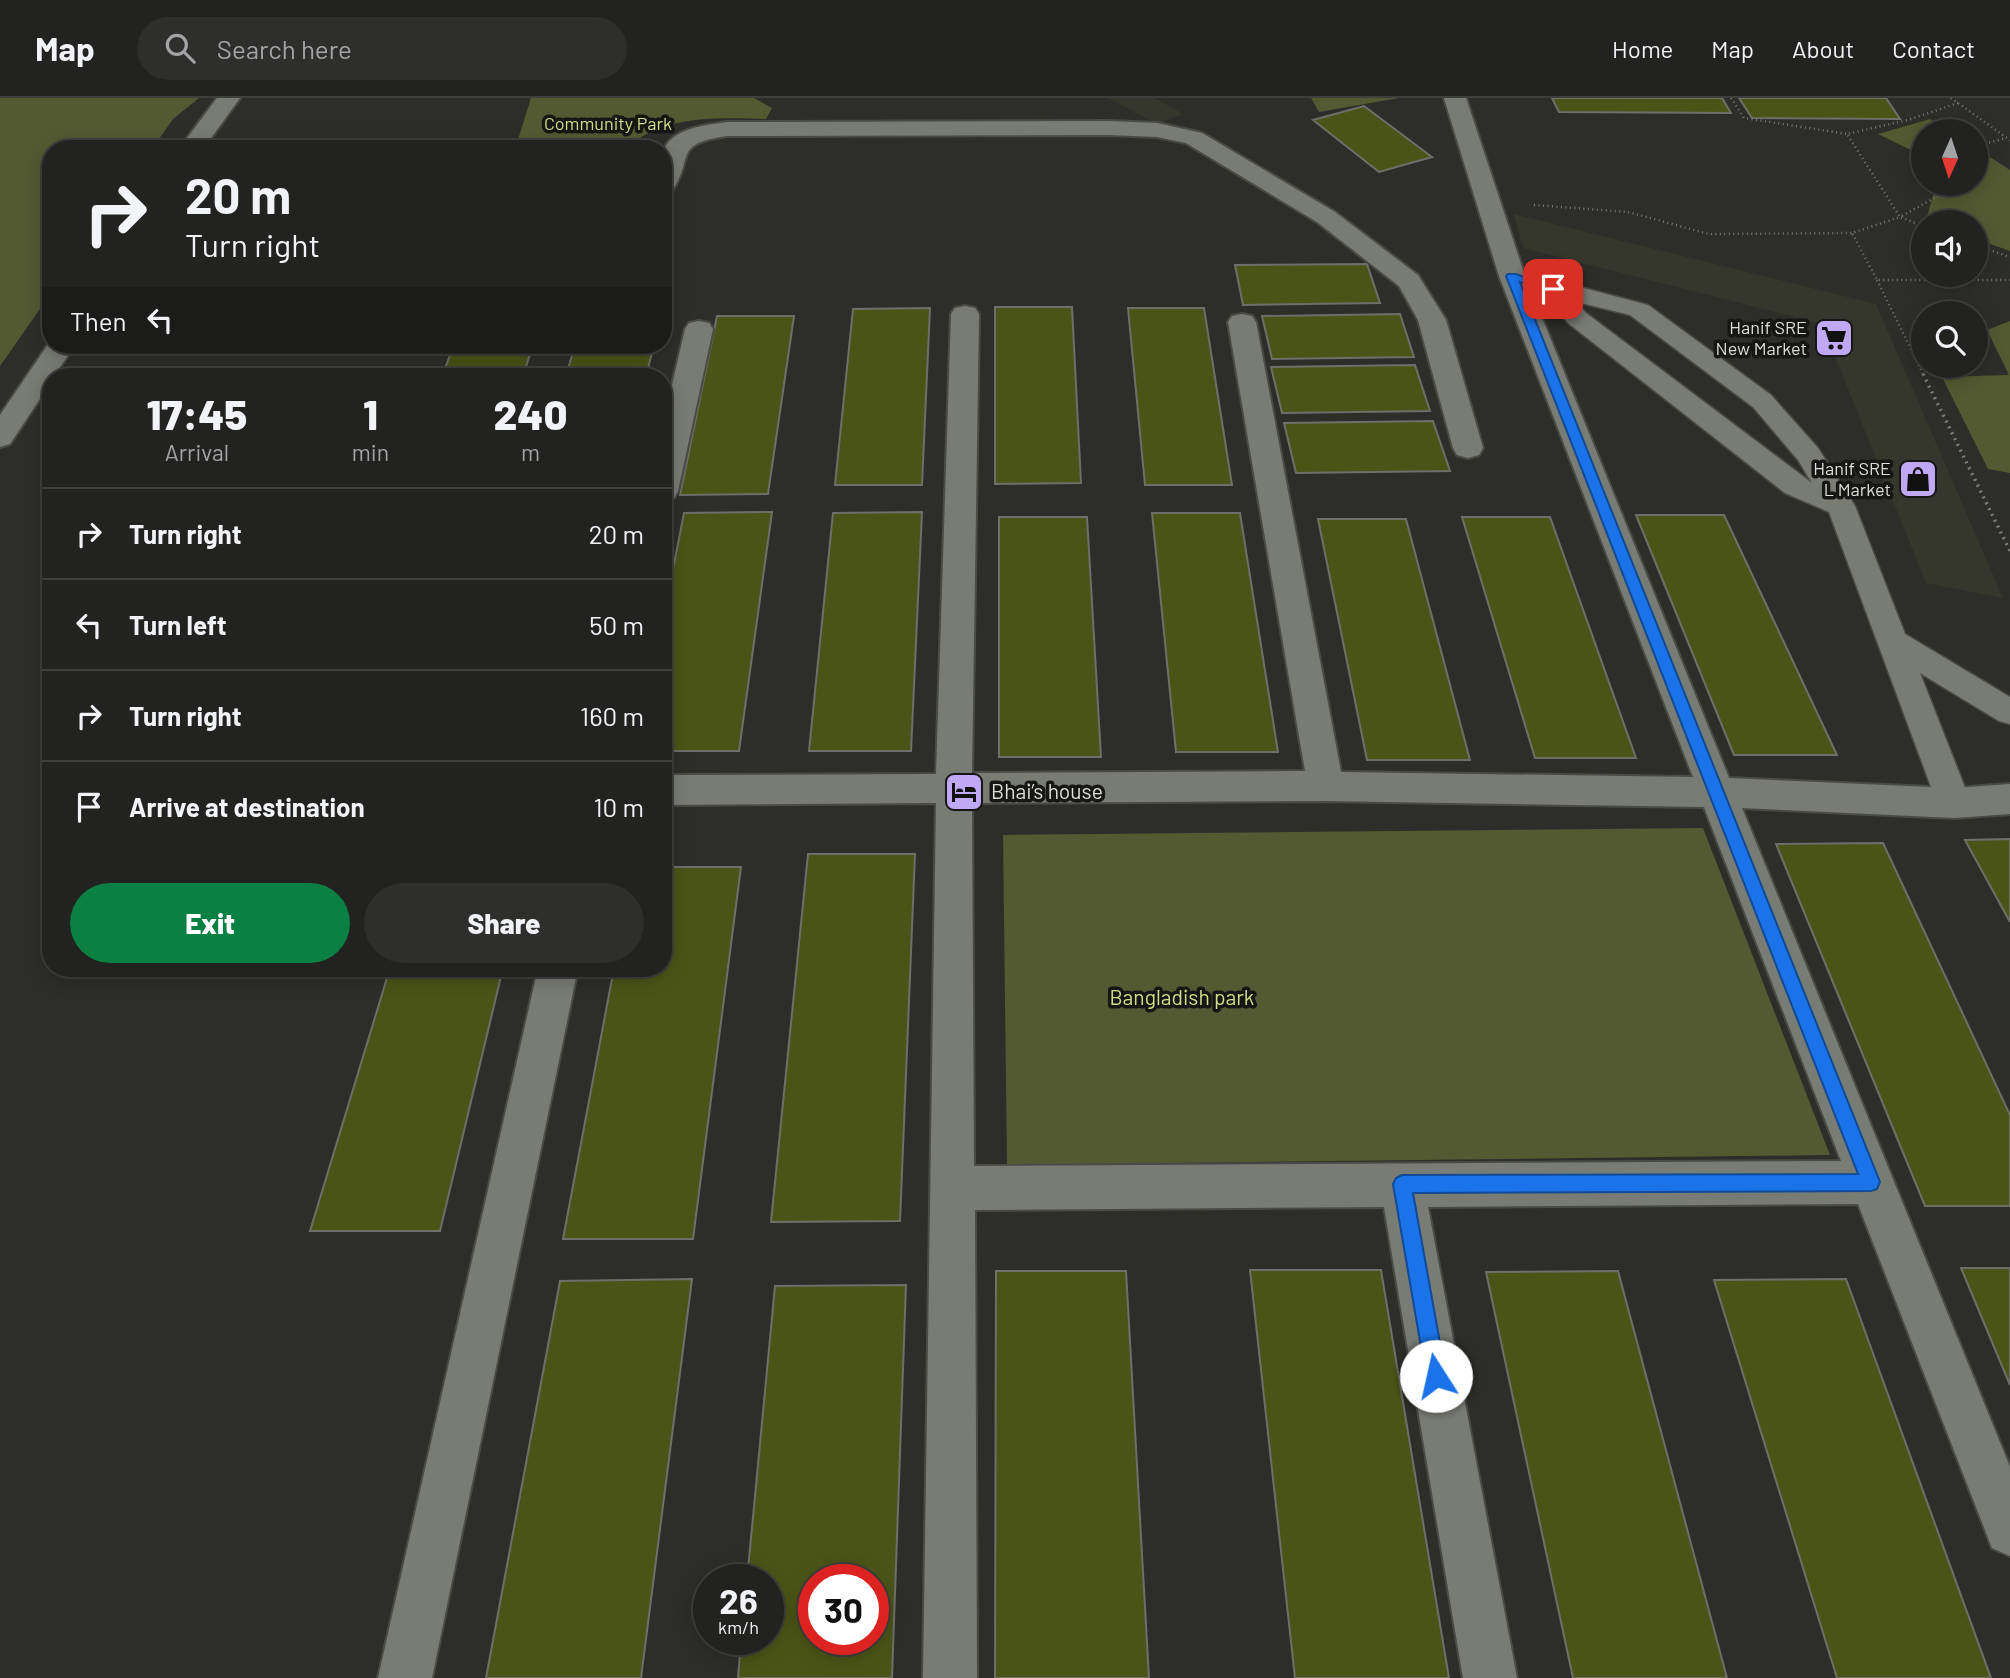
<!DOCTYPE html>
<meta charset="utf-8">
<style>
:root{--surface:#222220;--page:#2e2f2d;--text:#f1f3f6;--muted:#a2a4a5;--line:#3f3f3e;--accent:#0b8043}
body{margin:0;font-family:Barlow,sans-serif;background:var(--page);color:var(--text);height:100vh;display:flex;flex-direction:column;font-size:26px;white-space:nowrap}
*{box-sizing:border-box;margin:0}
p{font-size:23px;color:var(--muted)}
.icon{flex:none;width:38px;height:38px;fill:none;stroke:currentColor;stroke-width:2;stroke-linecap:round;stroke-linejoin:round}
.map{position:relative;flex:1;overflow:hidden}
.drawer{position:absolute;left:42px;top:270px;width:630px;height:609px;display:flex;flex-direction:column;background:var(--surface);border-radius:28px;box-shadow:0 4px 18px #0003,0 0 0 2px var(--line)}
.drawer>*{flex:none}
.hud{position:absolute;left:42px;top:42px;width:630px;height:214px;border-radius:28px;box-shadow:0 4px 18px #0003,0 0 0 2px var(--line);background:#222220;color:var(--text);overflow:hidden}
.needle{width:46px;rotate:183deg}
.fabs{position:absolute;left:1911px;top:21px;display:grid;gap:14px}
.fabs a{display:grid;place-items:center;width:77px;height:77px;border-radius:50%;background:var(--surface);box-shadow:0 4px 18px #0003,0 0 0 2px var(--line);font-size:35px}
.speed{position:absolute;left:693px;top:1466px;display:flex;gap:14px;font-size:35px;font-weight:700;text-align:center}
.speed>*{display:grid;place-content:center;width:91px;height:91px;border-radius:50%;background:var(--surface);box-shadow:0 4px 18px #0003,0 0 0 2px var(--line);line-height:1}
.speed small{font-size:18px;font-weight:400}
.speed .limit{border:10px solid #d22;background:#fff;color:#111}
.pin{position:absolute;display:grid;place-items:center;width:60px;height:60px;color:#fff;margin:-30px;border-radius:14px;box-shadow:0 4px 10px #0006}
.me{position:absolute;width:77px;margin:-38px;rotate:350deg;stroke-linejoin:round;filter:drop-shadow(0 0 5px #0008)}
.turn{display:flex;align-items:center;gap:24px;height:147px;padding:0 28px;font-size:32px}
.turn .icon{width:91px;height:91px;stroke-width:2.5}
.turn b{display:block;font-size:49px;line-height:60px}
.then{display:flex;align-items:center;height:66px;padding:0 28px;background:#0003;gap:14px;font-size:26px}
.eta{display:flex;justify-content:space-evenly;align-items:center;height:119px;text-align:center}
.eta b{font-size:42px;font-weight:800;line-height:49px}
.button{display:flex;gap:14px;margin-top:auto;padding:14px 28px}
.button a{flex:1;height:80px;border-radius:42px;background:var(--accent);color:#fff;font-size:28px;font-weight:800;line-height:80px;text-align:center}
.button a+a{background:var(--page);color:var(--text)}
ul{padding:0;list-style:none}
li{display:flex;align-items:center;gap:21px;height:91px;padding:0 28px;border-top:2px solid var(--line)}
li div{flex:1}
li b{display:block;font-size:26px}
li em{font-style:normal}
header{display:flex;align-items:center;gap:42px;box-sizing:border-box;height:98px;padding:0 35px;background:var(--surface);border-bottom:2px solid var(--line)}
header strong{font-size:33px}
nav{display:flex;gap:38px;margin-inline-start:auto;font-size:24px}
.search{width:490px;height:63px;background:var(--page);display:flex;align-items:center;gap:18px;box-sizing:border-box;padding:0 24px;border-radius:38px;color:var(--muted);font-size:26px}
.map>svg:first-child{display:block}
.built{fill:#35372c}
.green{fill:#535a32}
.building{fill:#4b5417;stroke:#6e6f6a;stroke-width:2;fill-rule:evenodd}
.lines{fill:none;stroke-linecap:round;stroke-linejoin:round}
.lane-casing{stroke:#4a4b46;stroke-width:3}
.street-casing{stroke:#4a4b46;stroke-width:4}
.path-far1{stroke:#797a76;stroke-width:2.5;stroke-dasharray:1 3.5;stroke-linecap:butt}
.path{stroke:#797a76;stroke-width:3.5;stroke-dasharray:2 4.5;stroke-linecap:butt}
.lane{fill:#797b75;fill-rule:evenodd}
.street{fill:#797b75;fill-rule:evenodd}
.route{fill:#1a73e8;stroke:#114b97;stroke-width:2}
.labels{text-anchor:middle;stroke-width:7;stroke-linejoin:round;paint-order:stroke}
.far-park-label{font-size:18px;fill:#cfdf87;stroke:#161614}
.far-poi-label{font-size:18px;fill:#dddedb;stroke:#161614;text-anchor:end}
.poi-label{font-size:21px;fill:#dddedb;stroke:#161614;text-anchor:start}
.park-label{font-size:21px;fill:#cfdf87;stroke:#161614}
</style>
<header>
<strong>Map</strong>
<div class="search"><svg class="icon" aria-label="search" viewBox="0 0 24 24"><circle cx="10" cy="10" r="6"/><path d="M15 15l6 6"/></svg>Search here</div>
<nav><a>Home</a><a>Map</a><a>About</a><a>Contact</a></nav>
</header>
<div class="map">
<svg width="2010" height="1580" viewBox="0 0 2010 1580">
<rect width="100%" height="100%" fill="#2d2e2a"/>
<path class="built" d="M1108 0H1155L1183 16 1157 26Z
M1514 116 1876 206 2003 500 1926 485 1822 226 1523 150Z"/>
<path class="green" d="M0 0H199L173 21 152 51H51V195L0 268Z
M531 0H754L772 10 766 21C722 20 660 16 627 51H515Z
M1311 0H1399L1319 14Z
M1930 21 1949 33H1923V58L1878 36Z
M1976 50 2010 72V153L1976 141V124L1926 123 1936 86H1976Z
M2010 223V375L1988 371 1942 279 2009 277 1987 232Z
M1703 730 1830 1057 1007 1067 1003 737Z"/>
<path class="building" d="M1552 0H1722L1731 15 1559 14Z
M1739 0H1886L1900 21 1752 20Z
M1364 8 1432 59 1379 74 1313 22Z
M1367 166 1380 205 1243 207 1235 167Z
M995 209H1072L1081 385 995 386Z
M930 210 922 387H835L853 211Z
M1128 210H1204L1232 387H1145Z
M1400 216 1414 259 1272 261 1262 218Z
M717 218H794L768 396 680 397Z
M454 247H533L523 278H442Z
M575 247H654L646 278H566Z
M1415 267 1430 313 1282 315 1271 269Z
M1433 323 1450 373 1296 375 1284 325Z
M772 414 739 653H663V522L684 415Z
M922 414 911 653H809L833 415Z
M1152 415H1240L1278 654H1176Z
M1636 417H1724L1837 657H1734Z
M999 419H1087L1101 659H999Z
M1462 419H1550L1636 660H1535Z
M1318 421H1406L1470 662H1367Z
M2010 741V824L1965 742Z
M1883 745 2010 1017V1108H1925L1776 746Z
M808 756H915L900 1123 771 1124Z
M663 769H741L693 1141H563L614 870H663Z
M390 870H503L440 1133H310Z
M1961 1170H2010V1287Z
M1250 1172H1381L1449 1580H1295Z
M996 1173H1126L1149 1580H995Z
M1618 1173 1727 1580H1573L1486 1174Z
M692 1181 641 1580H486L560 1183Z
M1846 1181 1991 1580H1837L1714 1182Z
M906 1187 892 1580H738L741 1542H768V1482H747L775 1188ZM814 1482H873V1542H814Z"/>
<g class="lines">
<defs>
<path id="lane" d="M1512 171 1648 207 1771 297 1818 350 1855 408 1905 536 2010 599V626L1999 623 1920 575 1971 705 1966 715 1954 719 1942 715 1937 705 1829 414 1785 395 1568 225 1544 196 1504 183 1500 178 1504 173ZM1577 204 1630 217 1753 309 1798 362 1812 385 1586 215Z"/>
<path id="street" d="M217 0H240L203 51H179Z
M1444 0H1466L1525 178 1729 680 1954 690 2010 686V716L1954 720 1742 710 2010 1369V1458L1992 1450 1858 1106 1428 1109 1517 1580H1463L1384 1109 975 1112 977 1580H923L936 705 663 707V677L936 676 951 216 955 210 965 208 975 210 979 216 972 675 1305 673 1228 224 1232 218 1242 216 1252 218 1256 224 1341 674 1693 679 1499 178ZM1326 703 1704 709 1841 1063 974 1068 972 705Z
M1109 23 1157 25 1202 35 1335 114 1418 177 1446 222 1483 350 1479 357 1468 360 1457 357 1453 350 1418 222 1399 188 1317 124 1186 45 1157 39 1109 37 727 38C671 46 695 60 672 93L663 95C663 83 660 67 663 55 669 30 707 27 727 24Z
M699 223 709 225 713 231 678 393 674 400 663 403V326L685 231 689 225Z
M51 242V247H75L54 278H51V284L10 346 0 349V317Z
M538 870H578L432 1580H378Z"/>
</defs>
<use href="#lane" class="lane-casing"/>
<use href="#street" class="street-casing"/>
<path class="path-far1" d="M1731 0 1744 20 1847 36
M1951 0 2010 42
M1958 5 1908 22 1847 36 1900 119 1852 135 1877 182H2010
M1976 48 2006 40
M1534 107 1628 114 1709 136 1852 135
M1923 128 1900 119 1938 98 1934 86
M1976 147 2010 159
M1877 182 1924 278"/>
<path class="path" d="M1923 276 2010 453"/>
<use href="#lane" class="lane"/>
<use href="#street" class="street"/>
</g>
<path class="route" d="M1508 176H1516L1558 191 1553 194 1520 184 1880 1084 1877 1091 1871 1093 1413 1095 1446 1278 1443 1285 1436 1288 1429 1285 1426 1278 1393 1086 1396 1080 1402 1077 1858 1076 1506 178Z"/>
<defs>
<symbol id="supermarket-square" viewBox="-11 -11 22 22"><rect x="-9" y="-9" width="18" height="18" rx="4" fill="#bfa9f4" stroke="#161614"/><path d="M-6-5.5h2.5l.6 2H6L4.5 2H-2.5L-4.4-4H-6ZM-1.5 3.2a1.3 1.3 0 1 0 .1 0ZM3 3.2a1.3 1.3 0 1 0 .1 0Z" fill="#111"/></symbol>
<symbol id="shop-square" viewBox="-11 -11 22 22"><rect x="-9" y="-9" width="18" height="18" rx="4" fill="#bfa9f4" stroke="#161614"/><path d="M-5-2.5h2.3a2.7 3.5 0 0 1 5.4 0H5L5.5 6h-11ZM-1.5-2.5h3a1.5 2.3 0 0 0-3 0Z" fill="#111"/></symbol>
<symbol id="hotel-square" viewBox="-11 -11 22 22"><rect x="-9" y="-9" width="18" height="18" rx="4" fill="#bfa9f4" stroke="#161614"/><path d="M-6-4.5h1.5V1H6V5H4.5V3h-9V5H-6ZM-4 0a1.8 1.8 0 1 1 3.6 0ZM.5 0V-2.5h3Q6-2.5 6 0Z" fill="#111"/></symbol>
</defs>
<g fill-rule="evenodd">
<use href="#supermarket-square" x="1812" y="218" width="44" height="44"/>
<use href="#shop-square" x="1896" y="359" width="44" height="44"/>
<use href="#hotel-square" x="942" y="672" width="44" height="44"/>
</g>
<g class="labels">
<g class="far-park-label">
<text x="608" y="32">Community Park</text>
</g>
<g class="far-poi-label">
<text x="1807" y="236">Hanif SRE<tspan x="1807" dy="21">New Market</tspan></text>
<text x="1891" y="377">Hanif SRE<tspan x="1891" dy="21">L Market</tspan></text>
</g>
<g class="poi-label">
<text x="991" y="701">Bhai’s house</text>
</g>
<g class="park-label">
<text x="1182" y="907">Bangladish park</text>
</g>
</g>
</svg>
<div class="fabs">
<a><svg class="needle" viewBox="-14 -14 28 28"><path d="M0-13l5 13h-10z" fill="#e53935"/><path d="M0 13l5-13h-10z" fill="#a2a4a5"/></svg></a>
<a><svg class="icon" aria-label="sound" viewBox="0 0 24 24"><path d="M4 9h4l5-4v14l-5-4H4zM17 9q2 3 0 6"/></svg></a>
<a><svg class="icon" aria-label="search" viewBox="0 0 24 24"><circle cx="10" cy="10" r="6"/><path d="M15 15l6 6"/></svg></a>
</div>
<div class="speed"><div>26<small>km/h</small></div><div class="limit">30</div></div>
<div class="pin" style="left:1553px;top:191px;background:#d93025"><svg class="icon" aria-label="arrive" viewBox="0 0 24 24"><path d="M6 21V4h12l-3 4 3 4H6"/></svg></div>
<svg class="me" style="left:1436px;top:1278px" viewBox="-20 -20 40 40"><circle r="19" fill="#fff"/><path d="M0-13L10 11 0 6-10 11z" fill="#1a73e8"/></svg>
<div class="hud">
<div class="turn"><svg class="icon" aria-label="right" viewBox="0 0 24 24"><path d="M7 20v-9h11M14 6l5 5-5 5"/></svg><div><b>20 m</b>Turn right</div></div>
<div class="then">Then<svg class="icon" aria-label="left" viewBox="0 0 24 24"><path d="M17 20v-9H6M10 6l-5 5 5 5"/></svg></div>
</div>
<section class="drawer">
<div class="eta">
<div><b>17:45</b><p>Arrival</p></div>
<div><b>1</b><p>min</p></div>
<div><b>240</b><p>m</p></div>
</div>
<ul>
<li><svg class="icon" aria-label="right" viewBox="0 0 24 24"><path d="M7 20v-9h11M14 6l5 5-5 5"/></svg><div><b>Turn right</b></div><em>20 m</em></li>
<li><svg class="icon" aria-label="left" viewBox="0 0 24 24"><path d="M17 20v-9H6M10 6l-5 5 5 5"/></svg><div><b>Turn left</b></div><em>50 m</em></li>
<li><svg class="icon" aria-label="right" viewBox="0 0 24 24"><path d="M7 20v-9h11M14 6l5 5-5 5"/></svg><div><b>Turn right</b></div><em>160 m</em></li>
<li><svg class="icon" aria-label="arrive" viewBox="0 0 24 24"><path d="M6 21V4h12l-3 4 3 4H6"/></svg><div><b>Arrive at destination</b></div><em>10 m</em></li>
</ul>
<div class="button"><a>Exit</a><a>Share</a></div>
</section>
</div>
